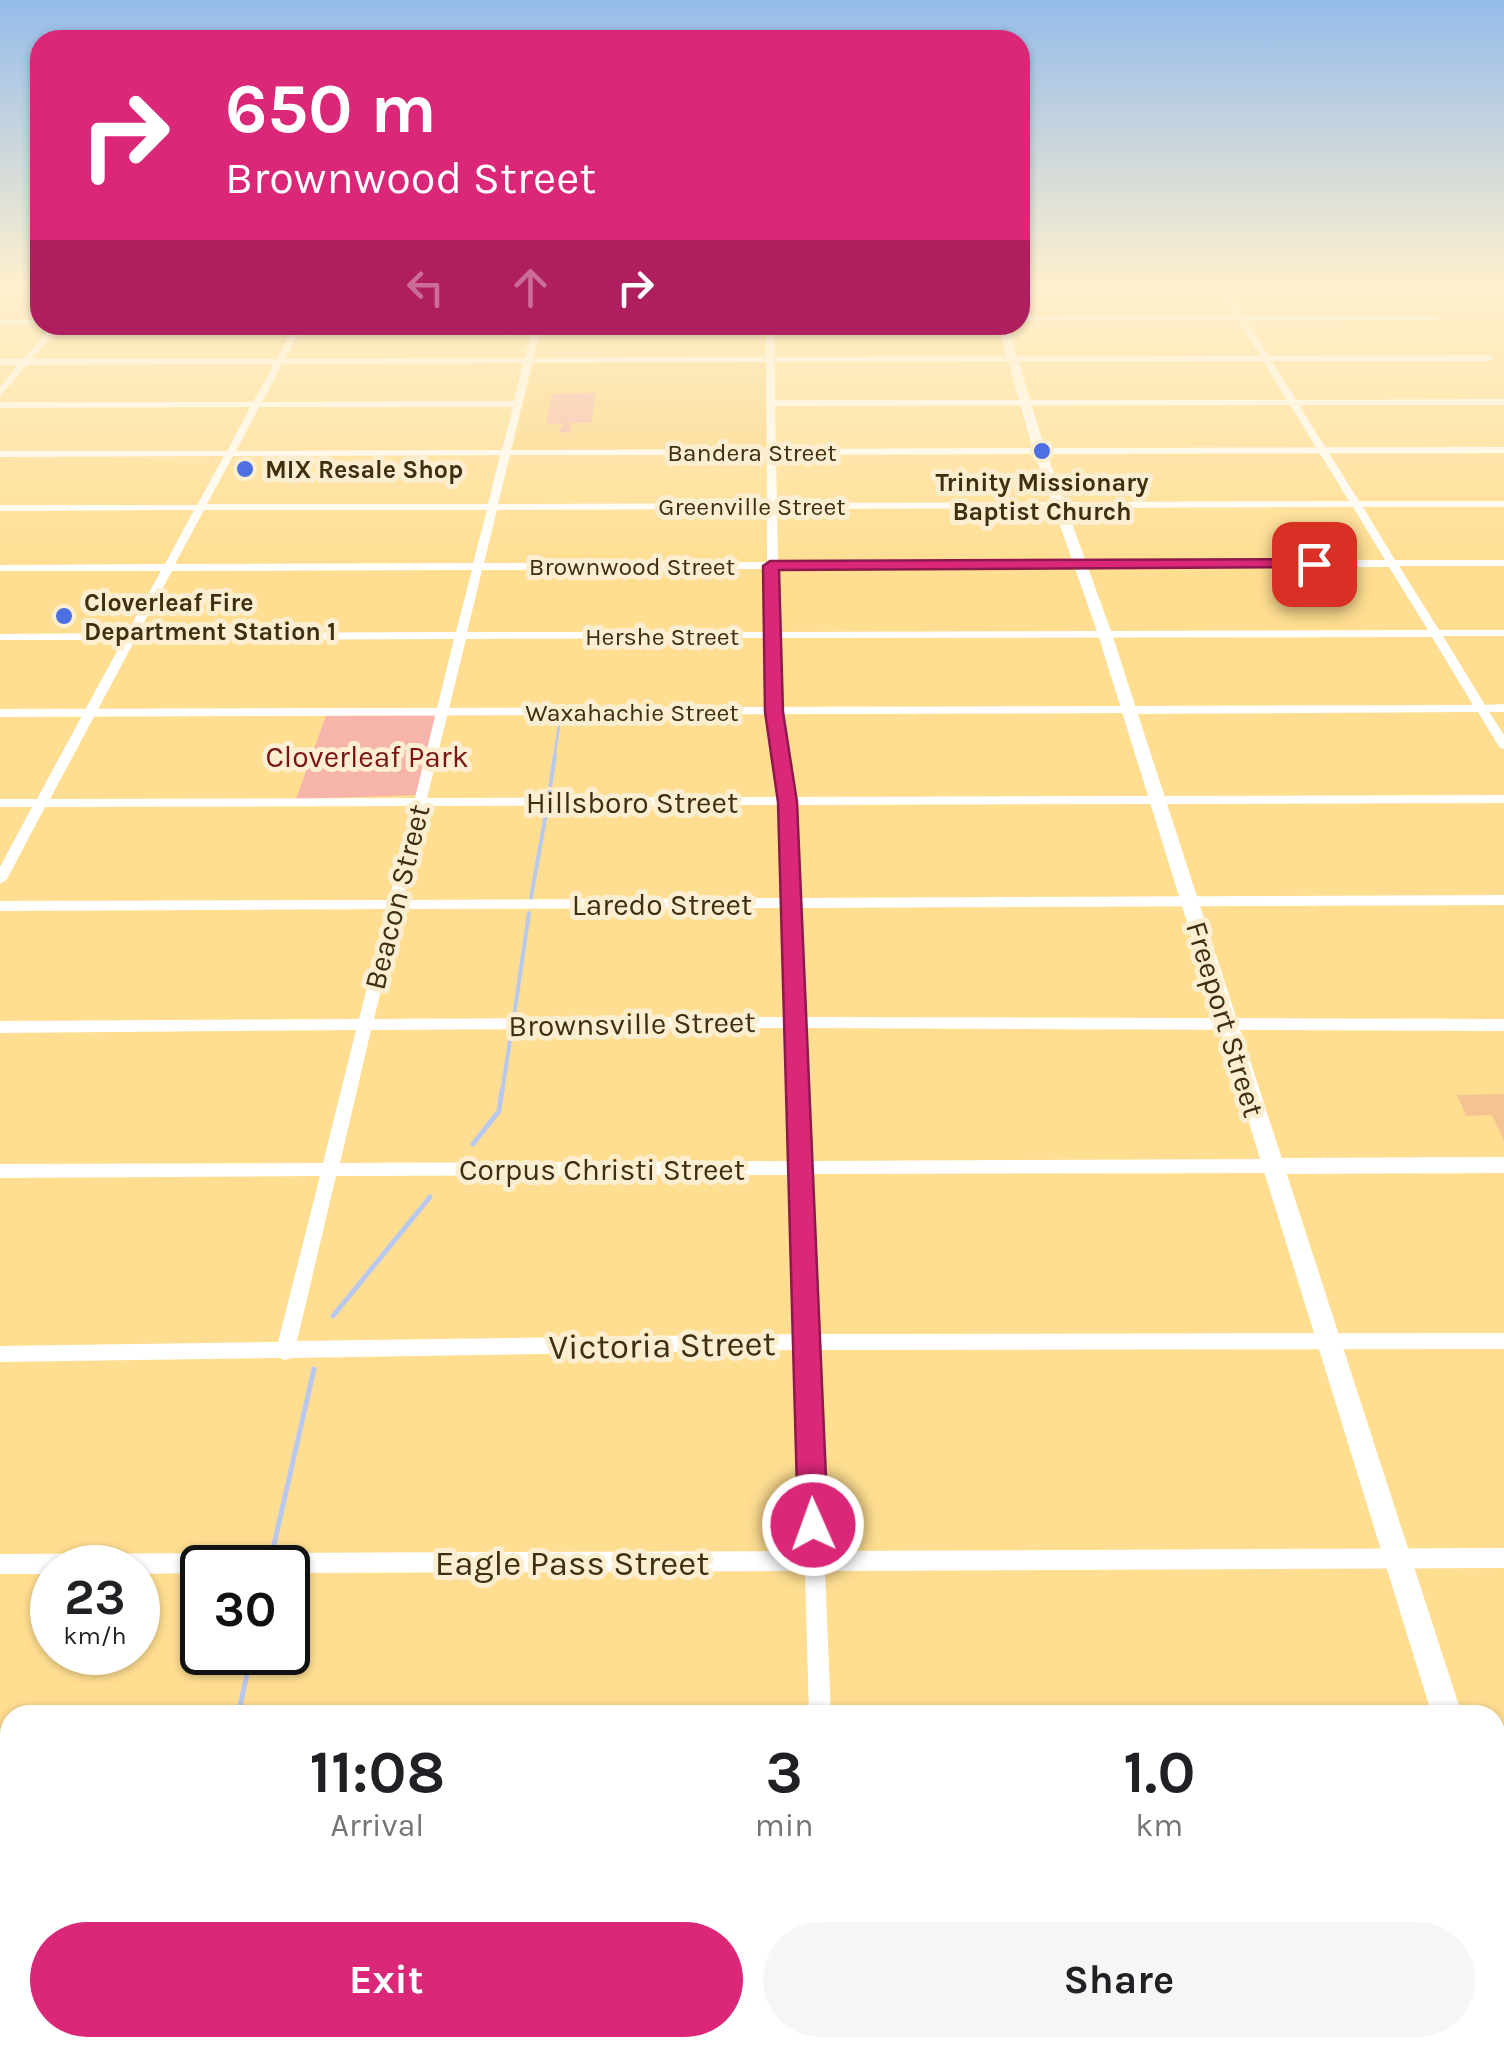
<!DOCTYPE html>
<style>
:root{--surface:#fff;--page:#f6f6f6;--text:#202124;--muted:#757577;--accent:#db2777}
body{margin:0;font-family:Karla,sans-serif;background:var(--page);color:var(--text);height:100vh;display:flex;flex-direction:column;font-size:38px;white-space:nowrap}
*{box-sizing:border-box;margin:0}
p{font-size:32px;color:var(--muted)}
.icon{flex:none;width:55px;height:55px;fill:none;stroke:currentColor;stroke-width:2;stroke-linecap:round;stroke-linejoin:round}
.map{position:relative;flex:1;overflow:hidden}
.side{position:absolute;left:0px;top:1705px;width:1505px;height:352px;display:flex;flex-direction:column;background:var(--surface);border-radius:30px 30px 0 0;box-shadow:0 2px 8px #0004}
.side>*{flex:none}
.banner{position:absolute;left:30px;top:30px;width:1000px;height:305px;border-radius:30px;box-shadow:0 2px 8px #0004;background:#db2777;color:#fff;overflow:hidden}
.speed{position:absolute;left:30px;top:1545px;display:flex;gap:20px;font-size:50px;font-weight:700;text-align:center}
.speed>*{display:grid;place-content:center;width:130px;height:130px;border-radius:50%;background:var(--surface);box-shadow:0 2px 8px #0004;line-height:1}
.speed small{font-size:25px;font-weight:400}
.speed .limit{border:5px solid #111;border-radius:15px;background:#fff;color:#111}
.pin{position:absolute;display:grid;place-items:center;width:85px;height:85px;color:#fff;margin:-42px;border-radius:20px;box-shadow:0 5px 15px #0006}
.me{position:absolute;width:110px;margin:-55px;rotate:358deg;stroke-linejoin:round;filter:drop-shadow(0 0 8px #0008)}
.turn{display:flex;align-items:center;gap:35px;height:210px;padding:0 30px;font-size:45px}
.turn .icon{width:130px;height:130px;stroke-width:2.5}
.turn b{display:block;font-size:70px;line-height:85px}
.lanes{display:flex;align-items:center;height:95px;padding:0 30px;background:#0003;justify-content:center;gap:50px;direction:ltr}
.lanes .off{opacity:.35}
.eta{display:flex;justify-content:space-evenly;align-items:center;height:170px;text-align:center}
.eta b{font-size:60px;font-weight:700;line-height:70px}
.action{display:flex;gap:20px;margin-top:auto;padding:20px 30px}
.action a{flex:1;height:115px;border-radius:60px;background:var(--accent);color:#fff;font-size:40px;font-weight:700;line-height:115px;text-align:center}
.action a+a{background:var(--page);color:var(--text)}
.map>svg:first-child{display:block}
.built{fill:#f9d57f}
.green{fill:#f6b4ab}
.lines{fill:none;stroke-linecap:round;stroke-linejoin:round}
.stream-far2{stroke:#b9c8ef;stroke-width:2.5}
.stream-far1{stroke:#b9c8ef;stroke-width:4}
.stream{stroke:#b9c8ef;stroke-width:5}
.building{fill:#f3c491}
.minor{fill:#fff;fill-rule:evenodd}
.tertiary{fill:#fff;fill-rule:evenodd}
.secondary{fill:#fff;fill-rule:evenodd}
.route{fill:#db2777;stroke:#8e194d;stroke-width:2.5}
.poi-dot{fill:#4c70e3;stroke:#fbeed1;stroke-width:4}
.labels{text-anchor:middle;stroke-width:10;stroke-linejoin:round;paint-order:stroke}
.far-street-label{font-size:25px;fill:#3c300f;stroke:#fbeed1}
.far-poi-label{font-size:25px;font-weight:bold;fill:#3c300f;stroke:#fbeed1;text-anchor:start}
.park-label{font-size:30px;fill:#7b1412;stroke:#fbeed1}
.street-label{font-size:30px;fill:#3c300f;stroke:#fbeed1}
.near-street-label{font-size:35px;fill:#3c300f;stroke:#fbeed1}
</style>
<div class="map">
<svg width="1504" height="2056" viewBox="0 0 1504 2056">
<rect width="100%" height="100%" fill="#ffde91"/>
<path class="built" d="M769 361 770 449 513 450 534 362Z"/>
<path class="green" d="M596 393 591 423H570L571 433 558 432 563 424 546 423 552 394Z
M432 715 438 717 419 795 296 799 326 716Z"/>
<g class="lines">
<path class="stream-far2" d="M554 758 561 713"/>
<path class="stream-far1" d="M549 795 555 755
M531 898 547 808
M514 1016 529 913
M502 1093 511 1034"/>
<path class="stream" d="M473 1144 499 1111 502 1090
M333 1316 430 1197
M273 1549 314 1369
M238 1715 252 1652
M161 2056 163 2048"/>
</g>
<path class="building" d="M1504 1094V1141L1492 1115 1466 1116 1457 1095Z"/>
<g class="lines">
<path class="minor" d="M0 284H40V288H0Z
M1216 284H1224L1244 316H1435L1439 318 1435 320 1247 321 1269 356 1490 355 1494 358 1490 361H1272L1296 400 1504 399V405H1299L1359 501H1504V507H1363L1395 560H1504V566H1399L1439 630H1504V636H1443L1485 705 1504 704V712H1489L1504 735V749L1500 748 1478 712 1128 714 1122 710 1128 706 1473 705 1432 637 779 638 780 712 793 797 1504 795V803L794 805 797 898 1504 895V905L798 908 802 1017 1504 1019V1031L803 1028 808 1161 1272 1159 1278 1161 1280 1166 1278 1171 1272 1173 809 1174 815 1334 1504 1333V1349L816 1350 824 1551 1504 1548V1568L825 1571 831 1715H809L805 1571 288 1573V1568H202V1573L138 1574V1568H52V1574H0V1554L804 1551 798 1350 291 1358 285 1360 279 1358 0 1362V1346L278 1342 320 1176 0 1178V1164L323 1163 356 1030 0 1033V1021L359 1019 387 909 0 911V901L389 900 413 806 45 807 7 879 0 884V867L32 807H0V799H37L123 640H0V634L127 633 161 571H0V565L165 564 194 510 0 511V505H197L224 456 0 457V451H227L250 407 0 408V402H253L274 364 0 365V359H277L295 325H303L285 359 525 358 533 325H541L533 358 766 357V325H774L775 357 1260 356 1239 321H1020V317L1236 316ZM1263 361 1287 400H775V362ZM766 362 767 449 511 450 532 363ZM523 363 514 401 262 402 282 364ZM1290 405 1349 501 777 503 776 455 1043 454 1048 451 1043 448 776 449 775 406ZM259 407H513L502 450 236 451ZM500 455 488 504H207L233 456ZM510 455H767V503L498 504ZM1353 507 1385 560 778 562 777 509ZM767 509V562L484 563 497 510ZM204 510H487L473 563 175 564ZM1389 567 1428 630 779 632 778 569ZM767 569 768 632H467L482 570ZM472 570 456 632 138 633 172 571ZM768 638V712L780 797 427 798 466 639ZM454 639 415 798 50 799 135 640ZM781 805 784 898 403 900 425 806ZM784 908 787 1017 374 1019 401 909ZM788 1028 792 1161 340 1163 371 1030ZM792 1175 797 1334 297 1341 336 1176Z
M0 320H40V324H0Z
M1495 1818H1504V1840H1495Z
M0 1827H10V1849H0Z
M820 2048H845L846 2056H820Z"/>
<path class="tertiary" d="M52 325H62L0 396V387Z
M1504 447V453L1043 454 1038 451 1043 448Z
M1128 706 1133 707V713L0 717V709Z
M1504 1157V1173L1272 1174 1265 1171 1262 1166 1265 1161 1272 1158Z"/>
<path class="secondary" d="M998 325H1008L1043 443 1112 634 1462 1715H1432L1098 634 1031 443Z
M1495 1849 1504 1852V1909L1495 1905Z"/>
</g>
<linearGradient id="sky" x2="0" y2="1"><stop stop-color="#95bceb"/><stop offset="0.5" stop-color="#fff0ce"/><stop offset="1" stop-color="#fff0ce" stop-opacity="0"/></linearGradient>
<rect width="1504" height="572" fill="url(#sky)"/>
<path class="route" d="M1314 559 1322 564 1319 567 779 570 783 712 797 802 828 1525 824 1536 813 1540 802 1536 798 1525 778 802 765 712 763 566 770 561Z"/>
<g class="poi-dot">
<circle cx="1042" cy="451" r="10"/>
<circle cx="245" cy="469" r="10"/>
<circle cx="64" cy="616" r="10"/>
</g>
<g class="labels">
<g class="far-street-label">
<text x="752" y="461">Bandera Street</text>
<text x="752" y="515">Greenville Street</text>
<text x="632" y="575">Brownwood Street</text>
<text x="662" y="645">Hershe Street</text>
<text x="632" y="721">Waxahachie Street</text>
</g>
<g class="far-poi-label">
<text x="265" y="478">MIX Resale Shop</text>
<text x="1042" y="491" text-anchor="middle">Trinity Missionary<tspan x="1042" dy="29">Baptist Church</tspan></text>
<text x="84" y="611">Cloverleaf Fire<tspan x="84" dy="29">Department Station 1</tspan></text>
</g>
<g class="park-label">
<text x="367" y="767">Cloverleaf Park</text>
</g>
<g class="street-label">
<text x="632" y="813">Hillsboro Street</text>
<text transform="translate(397 897) rotate(-76)" y="10">Beacon Street</text>
<text x="662" y="915">Laredo Street</text>
<text transform="translate(1225 1019) rotate(73)" y="10">Freeport Street</text>
<text transform="translate(632 1024) rotate(-1)" y="10">Brownsville Street</text>
<text x="602" y="1180">Corpus Christi Street</text>
</g>
<g class="near-street-label">
<text transform="translate(662 1345) rotate(-1)" y="12">Victoria Street</text>
<text x="572" y="1575">Eagle Pass Street</text>
</g>
</g>
</svg>
<div class="speed"><div>23<small>km/h</small></div><div class="limit">30</div></div>
<div class="pin" style="left:1314px;top:564px;background:#d93025"><svg class="icon" aria-label="arrive" viewBox="0 0 24 24"><path d="M6 21V4h12l-3 4 3 4H6"/></svg></div>
<svg class="me" style="left:813px;top:1525px" viewBox="-20 -20 40 40"><circle r="17" fill="#db2777" stroke="#fff" stroke-width="3"/><path d="M0-11L8 9 0 5-8 9z" fill="#fff"/></svg>
<div class="banner">
<div class="turn"><svg class="icon" aria-label="right" viewBox="0 0 24 24"><path d="M7 20v-9h11M14 6l5 5-5 5"/></svg><div><b>650 m</b>Brownwood Street</div></div>
<div class="lanes"><svg class="icon off" aria-label="left" viewBox="0 0 24 24"><path d="M17 20v-9H6M10 6l-5 5 5 5"/></svg><svg class="icon off" aria-label="ahead" viewBox="0 0 24 24"><path d="M12 20V5M6 11l6-6 6 6"/></svg><svg class="icon" aria-label="right" viewBox="0 0 24 24"><path d="M7 20v-9h11M14 6l5 5-5 5"/></svg></div>
</div>
<section class="side">
<div class="eta">
<div><b>11:08</b><p>Arrival</p></div>
<div><b>3</b><p>min</p></div>
<div><b>1.0</b><p>km</p></div>
</div>
<div class="action"><a>Exit</a><a>Share</a></div>
</section>
</div>
